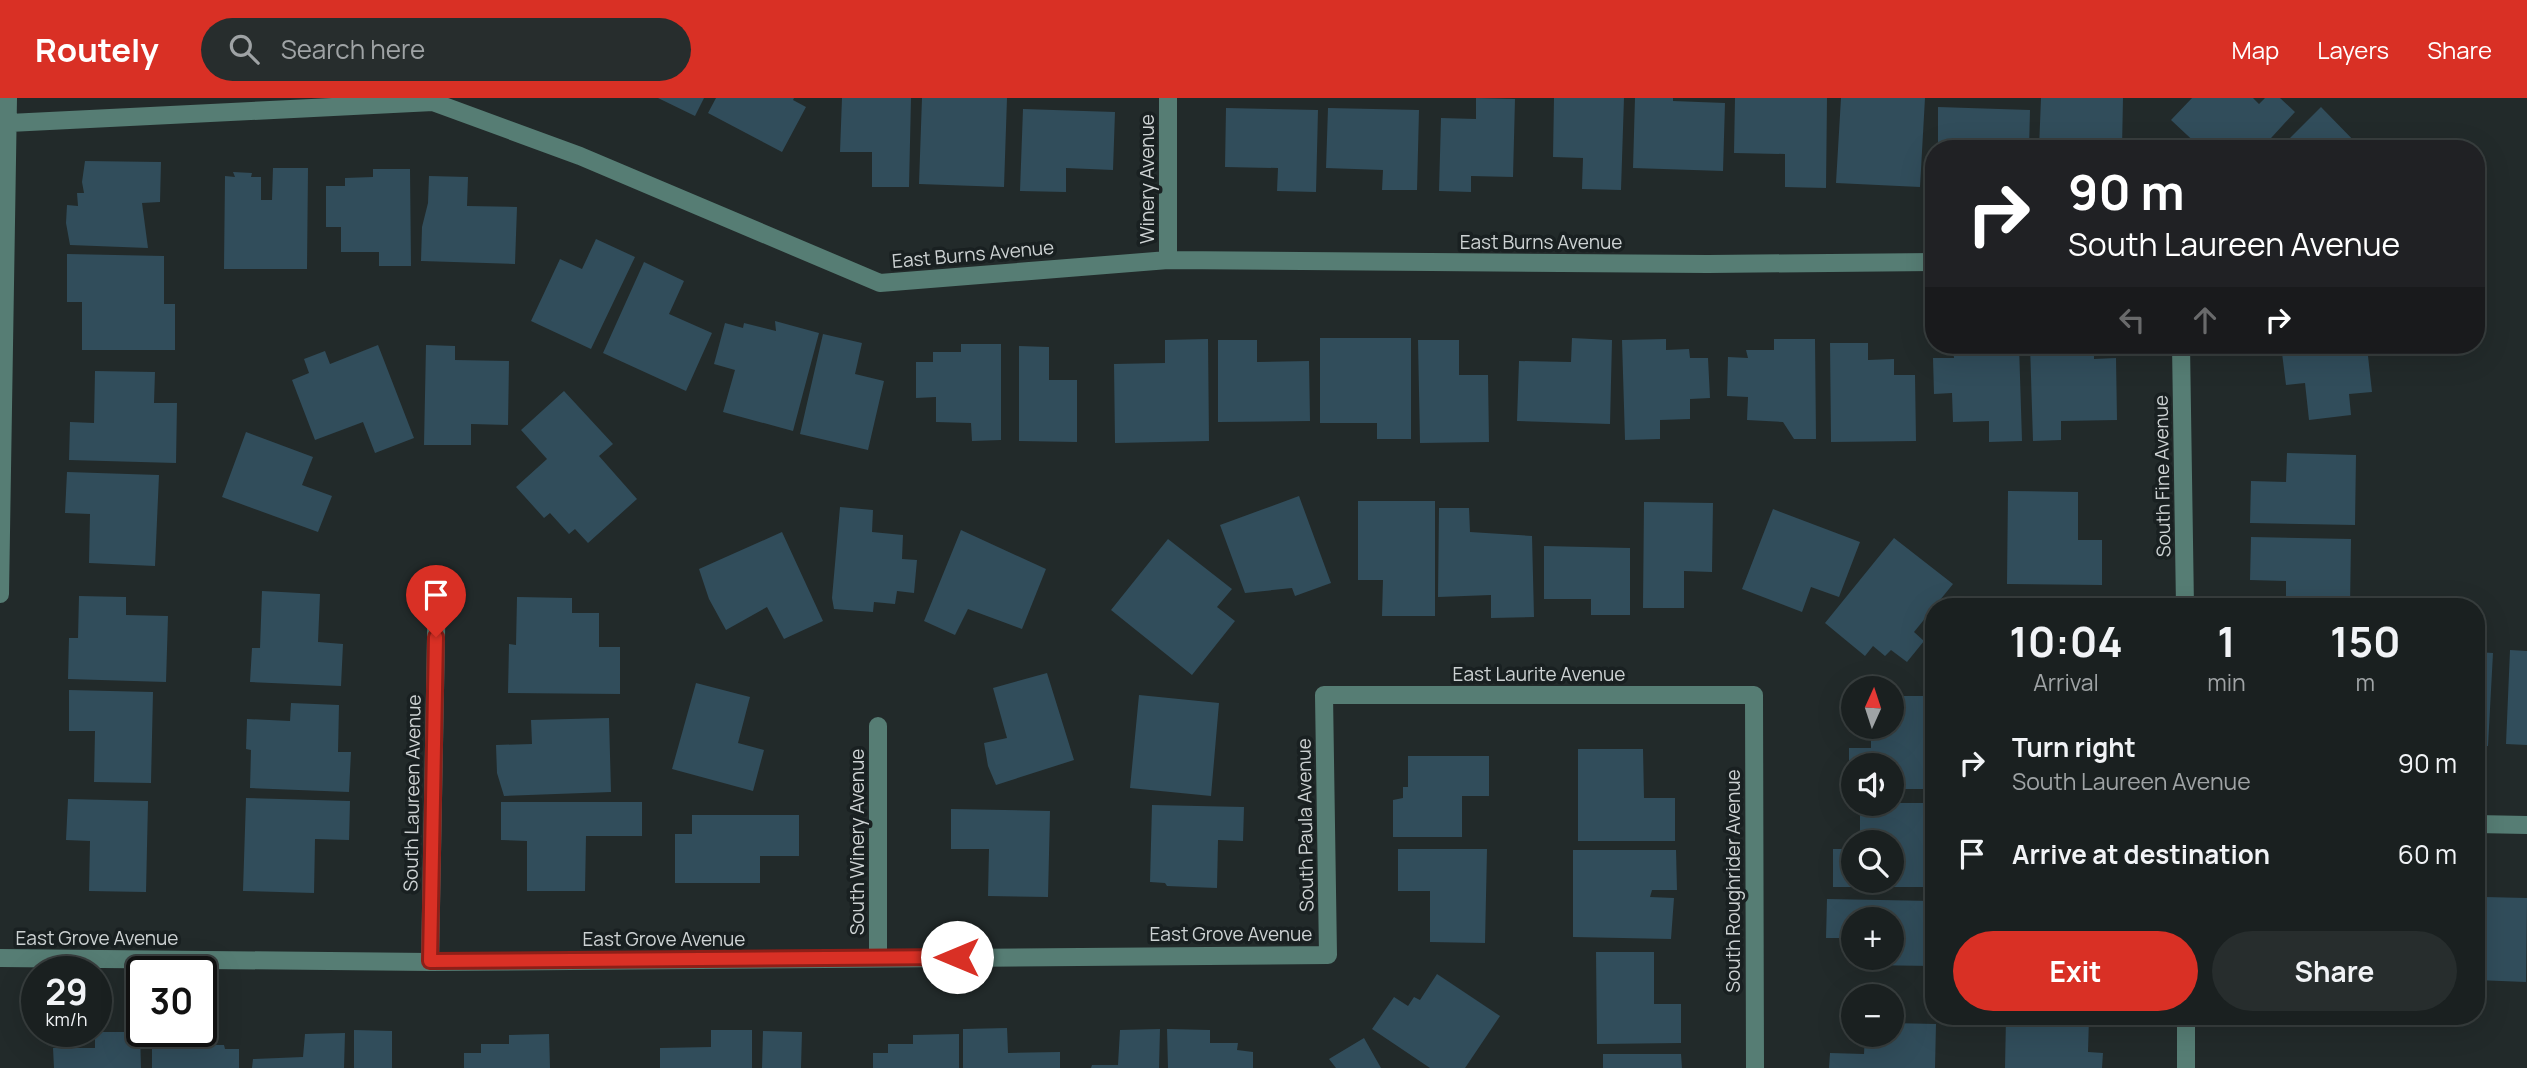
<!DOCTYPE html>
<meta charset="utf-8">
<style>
:root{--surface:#1a2020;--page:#272d2d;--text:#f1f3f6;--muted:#9fa3a5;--line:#383e3e;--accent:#d93025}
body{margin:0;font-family:Manrope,sans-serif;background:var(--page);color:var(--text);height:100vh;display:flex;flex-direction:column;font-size:26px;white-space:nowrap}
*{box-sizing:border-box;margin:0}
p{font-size:23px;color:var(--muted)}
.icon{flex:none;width:38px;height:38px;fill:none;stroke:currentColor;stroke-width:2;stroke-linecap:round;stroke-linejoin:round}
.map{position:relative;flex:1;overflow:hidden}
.side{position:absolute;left:1925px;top:500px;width:560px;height:427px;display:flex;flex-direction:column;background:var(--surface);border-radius:28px;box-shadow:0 7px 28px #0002,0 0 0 2px var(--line)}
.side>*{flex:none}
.hud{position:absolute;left:1925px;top:42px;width:560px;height:214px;border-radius:28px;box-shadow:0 7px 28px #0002,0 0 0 2px var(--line);background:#202124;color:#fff;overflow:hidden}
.needle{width:46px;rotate:3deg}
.fabs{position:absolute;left:1841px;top:578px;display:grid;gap:14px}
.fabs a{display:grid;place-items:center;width:63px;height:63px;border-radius:50%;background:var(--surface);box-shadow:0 7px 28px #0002,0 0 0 2px var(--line);font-size:35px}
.speed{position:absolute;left:21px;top:858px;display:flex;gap:14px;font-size:35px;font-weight:700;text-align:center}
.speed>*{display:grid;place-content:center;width:91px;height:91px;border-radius:50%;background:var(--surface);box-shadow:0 7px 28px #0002,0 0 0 2px var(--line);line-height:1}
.speed small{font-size:18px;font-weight:400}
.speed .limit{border:4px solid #111;border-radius:10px;background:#fff;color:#111}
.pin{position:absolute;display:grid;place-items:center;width:60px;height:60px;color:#fff;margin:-72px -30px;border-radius:50% 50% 50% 0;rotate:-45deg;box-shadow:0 0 7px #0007}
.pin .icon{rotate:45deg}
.me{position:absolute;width:77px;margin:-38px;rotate:270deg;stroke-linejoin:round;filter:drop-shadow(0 0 5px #0008)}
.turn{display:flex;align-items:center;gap:24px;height:147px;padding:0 28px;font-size:32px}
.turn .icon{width:91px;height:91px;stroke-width:2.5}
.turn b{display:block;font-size:49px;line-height:60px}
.lanes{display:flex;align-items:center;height:66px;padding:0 28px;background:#0003;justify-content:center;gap:35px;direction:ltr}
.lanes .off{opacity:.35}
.eta{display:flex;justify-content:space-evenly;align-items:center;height:119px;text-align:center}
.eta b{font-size:42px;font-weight:700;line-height:49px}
.action{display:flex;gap:14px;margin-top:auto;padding:14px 28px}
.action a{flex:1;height:80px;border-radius:42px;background:var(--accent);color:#fff;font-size:28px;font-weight:700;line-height:80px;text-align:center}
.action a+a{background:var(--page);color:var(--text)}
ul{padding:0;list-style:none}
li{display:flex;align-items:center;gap:21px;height:91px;padding:0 28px}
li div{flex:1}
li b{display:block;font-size:26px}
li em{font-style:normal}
header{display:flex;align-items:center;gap:42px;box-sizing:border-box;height:98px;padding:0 35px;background:var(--accent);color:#fff}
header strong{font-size:33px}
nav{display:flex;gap:38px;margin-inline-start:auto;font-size:24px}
.search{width:490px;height:63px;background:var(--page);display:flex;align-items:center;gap:18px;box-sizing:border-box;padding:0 24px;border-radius:38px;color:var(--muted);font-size:26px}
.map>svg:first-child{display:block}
.building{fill:#314d5b}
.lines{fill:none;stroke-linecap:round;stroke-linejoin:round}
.minor{stroke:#567d74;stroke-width:18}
.route-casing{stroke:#8d1f18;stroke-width:18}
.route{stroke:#d93025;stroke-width:12}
.labels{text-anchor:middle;stroke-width:7;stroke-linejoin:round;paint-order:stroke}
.street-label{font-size:19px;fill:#cdd2d3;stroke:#192021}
</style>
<header>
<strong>Routely</strong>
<div class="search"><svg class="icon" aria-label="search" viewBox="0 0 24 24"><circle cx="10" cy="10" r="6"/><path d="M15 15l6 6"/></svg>Search here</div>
<nav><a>Map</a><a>Layers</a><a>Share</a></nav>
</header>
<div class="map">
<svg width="2527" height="970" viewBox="0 0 2527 970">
<rect width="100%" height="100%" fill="#222a2a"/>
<path class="building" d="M658 0H704L695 18Z
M716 0H794L793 2 806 9 782 54 708 15Z
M842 0H911L909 89H872V54H840Z
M922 0H1007L1004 89 919 86Z
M1476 0 1515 1 1513 79 1471 78V94L1439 93 1441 20 1476 21Z
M1554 0H1624L1621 92 1582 91 1583 60 1553 59Z
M1635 0H1673V3L1725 5 1723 73 1633 70Z
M1735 0H1827L1826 90 1785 89V56L1734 55Z
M1841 0H1925L1920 89 1836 85Z
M2041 0H2123L2122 51H2039Z
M2192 0H2253L2259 6 2265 0H2280L2295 14 2261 51H2202L2171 22Z
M1938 9 2030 12 2029 51H1938Z
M2321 9 2362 51H2279Z
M1226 10 1318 12 1316 94 1277 93 1278 70 1225 69Z
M1328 10 1419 12 1417 92H1382L1383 72 1326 70Z
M1023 11 1115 14 1113 72 1066 70V94L1020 93Z
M85 63 161 64 160 104 142 105 148 150 70 147 66 125 67 107 78 108 77 95H84L82 84Z
M273 70H308L307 171H224L225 78 235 79 233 74 252 75 251 79H261V102H272Z
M373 71H410L411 168H379V154H341V129H326V88H345V80L373 79Z
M429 78 468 79 467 108 517 109 515 166 421 163 422 129 428 105Z
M596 141 635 159 591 251 531 223 560 161 582 171Z
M67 156 164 158V206H175V252H82V204H67Z
M644 164 684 183 669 216 712 235 686 293 603 255Z
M775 223 819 235 793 333 723 314 735 272 714 266 725 225 743 230 744 225 776 233Z
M823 236 862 245 855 276 884 283 868 352 800 336Z
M1320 240H1411V341H1377V325H1320Z
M1572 240 1612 242 1610 326 1517 323 1519 263 1571 264Z
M1208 241 1209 343 1115 345 1114 266 1165 265V242Z
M1666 241V252L1689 251 1690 260H1708L1710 300 1690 301V321L1660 322V341L1625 342 1622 242Z
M1774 241H1815L1816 341H1794L1783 324 1747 322 1748 299 1727 298 1728 259 1748 260 1746 252H1774Z
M1218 242H1257V264L1309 263 1310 323 1218 324Z
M1418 242H1459V277H1488L1489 344 1420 345Z
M1830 245H1868V262L1894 261V277H1915L1916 343 1831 344Z
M961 246H1001V342L972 343 971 325 936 324V299L916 300V264H933V254H961Z
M378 247 414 340 375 355 363 324 315 342 292 282 309 275 304 261 325 253 330 266Z
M426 247 455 248V262L509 263 508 327 471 326V347H424Z
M1977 247H2019L2022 343 1989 344V323L1953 324 1952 295 1934 296 1933 260H1954L1953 251 1977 250Z
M2030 247H2056L2057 251 2094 250V261L2116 260 2117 322 2061 323V342L2033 343Z
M2281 247H2379L2380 257 2368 258 2372 294 2349 296 2351 317 2309 322 2305 285 2286 287Z
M1019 248 1049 249V282H1077V344L1019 343Z
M95 273 155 274 154 305H177L176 365 69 362 70 324 94 325Z
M564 293 613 346 599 358 637 401 588 445 575 431 569 436 550 415 544 420 516 389 547 361 521 332Z
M246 334 313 359 302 387 332 398 318 434 222 399Z
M2287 355 2356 357 2355 427 2250 425 2251 383 2286 384Z
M67 374 159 377 155 468 89 465 90 416 65 415Z
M2008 393 2078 394V442H2102V487L2007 486Z
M1299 398 1331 485 1295 498 1292 490 1245 495 1220 427Z
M1358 403H1435V518H1382L1383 482H1358Z
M1644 404 1713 405 1712 474 1684 473V510H1643Z
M840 409 873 412 872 434 903 437 902 461 917 462 914 495 897 493 895 506 874 504 873 514 834 511 832 500Z
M1439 410H1469L1470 434 1532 438 1534 519 1491 520V497L1438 499Z
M1773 411 1860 444 1839 499 1811 489 1802 514 1742 491Z
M961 432 1046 471 1022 531 968 511 955 537 924 523Z
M782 434 823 523 784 541 767 509 726 532 709 501 699 471Z
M2251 439 2351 441 2350 509H2286V483L2250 482Z
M1894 440 1953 486 1914 534 1924 543 1907 564 1891 552 1885 558 1873 548 1865 558 1825 525Z
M1168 441 1232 491 1217 509 1235 523 1192 577 1111 512Z
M1544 448 1630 450V517H1591V501H1544Z
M262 493 320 496 318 544 343 546 341 588 250 584 252 550H260Z
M79 498 126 499V517L168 518 166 584 68 581 69 540H78Z
M517 499 572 500V515H599V549H620V596L508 595 509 546 516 547Z
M2009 501 2088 503 2087 509H2008Z
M2510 552 2527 553V647L2506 646Z
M2476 554 2493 555 2488 648H2476Z
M1047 575 1074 662 996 687 988 668 984 645 1007 640 993 590Z
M696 585 750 599 738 645 764 652 753 693 672 671Z
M69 592 153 594 151 685 94 684 95 633H69Z
M1139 597 1219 605 1211 698 1130 690Z
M1892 598H1931V691H1892V667H1853V691H1849V650H1871V628H1892Z
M291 605 339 607 338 654H351L349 694 250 690 251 652 246 651 247 621 290 623Z
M609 620 611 694 504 698 497 675 496 647 532 646 531 622Z
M1578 651H1643L1644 700H1675V743H1578Z
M1408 658H1489V698H1462V739H1393V702L1403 700V689H1408Z
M246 700 350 703 349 742 315 741 314 795 243 793Z
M68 701 148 703 146 794 89 793 90 743 66 742Z
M501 704H642V738H586L585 793H527V743L501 742Z
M1860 705H1927V789H1833V751H1853V782H1892V744H1860Z
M1152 707 1244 709 1243 743 1218 742 1217 790 1167 788 1165 785 1150 784Z
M951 711 1050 713 1048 799 988 798 989 751H951Z
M692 717H799V758H760V785H675V736H692Z
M1398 751H1487L1485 845 1430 844V793H1398Z
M1573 752H1676L1677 792H1652L1650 799 1674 800 1671 841 1573 839Z
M2485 799 2527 800 2526 884 2476 882V823L2485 824Z
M1827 801 1934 803 1932 868 1865 867V859H1892V821H1853V840H1826Z
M1596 854H1654V906H1681V945L1597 946Z
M1437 876 1500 918 1465 970H1430L1372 931 1394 899 1408 908 1414 899 1420 902Z
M2006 919H2089L2088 954 2103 955 2102 970H2005Z
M1892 925 1936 926 1935 970H1829L1830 955 1864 956 1865 936H1892Z
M1007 930 1008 955 1060 954V970H963V931Z
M1160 931 1159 970H1091L1092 967H1118L1120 932Z
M1167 931 1210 932V945H1238L1237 952 1253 954V970H1168Z
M354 932 392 933V970H354Z
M711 932H752V970H660V950L711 949Z
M763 933 802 934 801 970H762Z
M95 934H140L141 970H54L53 950H95Z
M152 935H194L193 947H224L225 951H239V970H152Z
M345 935 344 970H252L253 961 303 959 305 936Z
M549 936 550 970H464V955H481V946H509V937Z
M959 936V970H873V955H888V946H913V937Z
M1364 940 1381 970H1336L1329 961Z
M1603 956H1681L1682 970H1603Z"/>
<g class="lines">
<path class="minor" d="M9 25 433 4 580 58 880 185 1168 162 1708 166 1934 164
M1168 162V0
M2181 247 2185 509
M0 496 8 0
M2476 726 2527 727
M0 860 430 864 1328 857 1324 597H1754L1755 970
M878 860V628
M430 864 437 485
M2186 970V919"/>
</g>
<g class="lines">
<defs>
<path id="route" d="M436 539 430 863 957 859"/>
</defs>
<use href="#route" class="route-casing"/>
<use href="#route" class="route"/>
</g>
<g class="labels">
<g class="street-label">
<text transform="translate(1147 81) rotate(-90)" y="7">Winery Avenue</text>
<text x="1541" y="151">East Burns Avenue</text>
<text transform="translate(973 156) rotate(-5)" y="7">East Burns Avenue</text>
<text transform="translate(2162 378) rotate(-91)" y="7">South Fine Avenue</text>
<text x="1539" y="583">East Laurite Avenue</text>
<text transform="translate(412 695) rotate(-89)" y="7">South Laureen Avenue</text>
<text transform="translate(1305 727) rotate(-91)" y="7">South Paula Avenue</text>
<text transform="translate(857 744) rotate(-90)" y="7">South Winery Avenue</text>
<text transform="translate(1733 783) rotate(-90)" y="7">South Roughrider Avenue</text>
<text x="1231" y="843">East Grove Avenue</text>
<text x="97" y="847">East Grove Avenue</text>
<text x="664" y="848">East Grove Avenue</text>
</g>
</g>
</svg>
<div class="fabs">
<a><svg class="needle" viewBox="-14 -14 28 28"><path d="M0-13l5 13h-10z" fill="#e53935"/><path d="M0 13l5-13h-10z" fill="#9fa3a5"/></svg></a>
<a><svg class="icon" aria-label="sound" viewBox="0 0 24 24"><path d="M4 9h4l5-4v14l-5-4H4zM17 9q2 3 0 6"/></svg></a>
<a><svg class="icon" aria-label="search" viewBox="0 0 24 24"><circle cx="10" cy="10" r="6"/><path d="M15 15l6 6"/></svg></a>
<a>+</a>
<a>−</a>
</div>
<div class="speed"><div>29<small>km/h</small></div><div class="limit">30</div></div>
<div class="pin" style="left:436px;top:539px;background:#d93025"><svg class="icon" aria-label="arrive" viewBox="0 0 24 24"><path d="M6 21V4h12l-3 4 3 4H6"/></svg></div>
<svg class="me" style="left:957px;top:859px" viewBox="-20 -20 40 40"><circle r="19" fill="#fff"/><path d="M0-13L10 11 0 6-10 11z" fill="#d93025"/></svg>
<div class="hud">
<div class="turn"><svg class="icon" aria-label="right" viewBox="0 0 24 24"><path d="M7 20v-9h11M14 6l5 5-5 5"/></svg><div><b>90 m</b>South Laureen Avenue</div></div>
<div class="lanes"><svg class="icon off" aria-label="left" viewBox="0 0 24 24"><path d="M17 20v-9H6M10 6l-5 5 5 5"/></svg><svg class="icon off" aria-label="ahead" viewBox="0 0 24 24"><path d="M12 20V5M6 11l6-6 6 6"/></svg><svg class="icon" aria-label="right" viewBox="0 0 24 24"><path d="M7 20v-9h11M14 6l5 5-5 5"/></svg></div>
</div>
<section class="side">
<div class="eta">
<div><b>10:04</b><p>Arrival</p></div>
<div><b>1</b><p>min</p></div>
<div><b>150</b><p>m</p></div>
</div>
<ul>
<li><svg class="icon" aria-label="right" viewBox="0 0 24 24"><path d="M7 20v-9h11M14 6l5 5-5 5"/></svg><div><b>Turn right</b><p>South Laureen Avenue</p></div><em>90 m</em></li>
<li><svg class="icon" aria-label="arrive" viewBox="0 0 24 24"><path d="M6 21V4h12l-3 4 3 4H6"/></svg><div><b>Arrive at destination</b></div><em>60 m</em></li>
</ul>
<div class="action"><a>Exit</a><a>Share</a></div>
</section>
</div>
